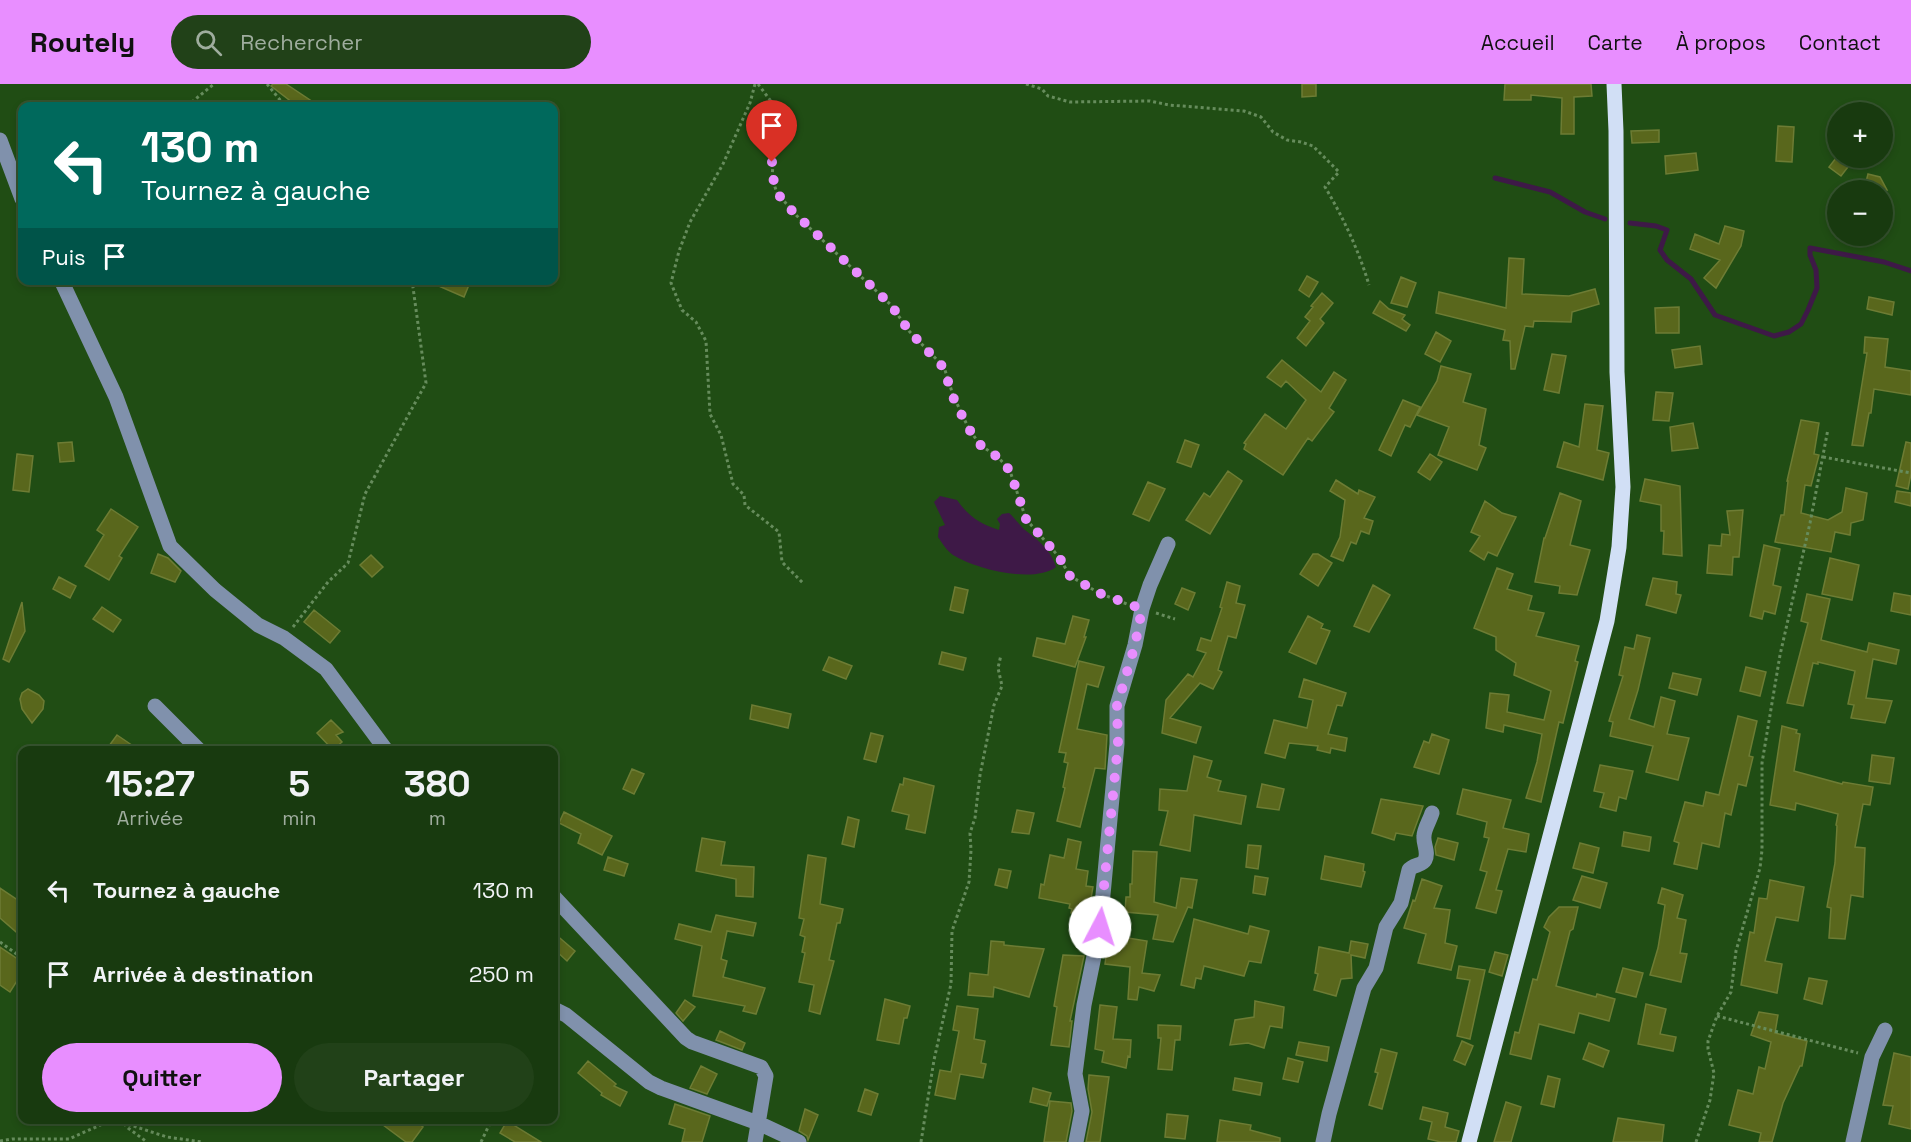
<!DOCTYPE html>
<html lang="fr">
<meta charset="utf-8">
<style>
:root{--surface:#183a0f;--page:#214118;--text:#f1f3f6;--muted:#9fad9e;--line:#36542f;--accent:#e88eff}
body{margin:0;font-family:"Space Grotesk",sans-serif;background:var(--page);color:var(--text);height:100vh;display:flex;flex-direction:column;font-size:22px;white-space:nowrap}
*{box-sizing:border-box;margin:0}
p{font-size:20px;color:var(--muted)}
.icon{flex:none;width:33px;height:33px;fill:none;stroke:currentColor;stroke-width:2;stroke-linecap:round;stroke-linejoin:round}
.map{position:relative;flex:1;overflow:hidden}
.details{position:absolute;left:18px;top:662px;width:540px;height:378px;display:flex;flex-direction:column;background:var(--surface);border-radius:12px;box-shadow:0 3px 9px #0003,0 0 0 2px var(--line)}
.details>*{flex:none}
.top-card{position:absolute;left:18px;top:18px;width:540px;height:183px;border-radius:12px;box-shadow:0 3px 9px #0003,0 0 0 2px var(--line);background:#00695c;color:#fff;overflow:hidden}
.fabs{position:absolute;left:1827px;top:18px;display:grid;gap:12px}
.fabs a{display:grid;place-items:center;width:66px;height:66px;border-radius:50%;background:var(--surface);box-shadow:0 3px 9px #0003,0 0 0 2px var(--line);font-size:30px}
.pin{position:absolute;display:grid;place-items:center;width:51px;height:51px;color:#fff;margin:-62px -26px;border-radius:50% 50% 50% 0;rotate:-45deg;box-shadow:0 0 6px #0007}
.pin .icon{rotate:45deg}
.me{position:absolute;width:66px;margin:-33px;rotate:5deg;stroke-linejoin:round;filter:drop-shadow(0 0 4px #0008)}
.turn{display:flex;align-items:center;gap:21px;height:126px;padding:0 24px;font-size:27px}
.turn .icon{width:78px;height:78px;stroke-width:2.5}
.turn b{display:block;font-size:42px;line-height:51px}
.then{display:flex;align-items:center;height:57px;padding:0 24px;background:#0003;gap:12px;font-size:22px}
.eta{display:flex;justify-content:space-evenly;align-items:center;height:102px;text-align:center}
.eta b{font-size:36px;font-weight:700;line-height:42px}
.action{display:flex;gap:12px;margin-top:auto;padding:12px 24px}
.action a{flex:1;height:69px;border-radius:36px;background:var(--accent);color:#111;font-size:24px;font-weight:700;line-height:69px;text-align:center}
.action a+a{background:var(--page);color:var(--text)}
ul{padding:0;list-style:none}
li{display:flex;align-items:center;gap:18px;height:84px;padding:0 24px}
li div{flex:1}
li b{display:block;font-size:22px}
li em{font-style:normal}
header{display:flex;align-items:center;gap:36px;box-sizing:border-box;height:84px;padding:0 30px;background:var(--accent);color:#111}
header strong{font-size:28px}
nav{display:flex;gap:33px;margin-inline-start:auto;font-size:21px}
.search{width:420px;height:54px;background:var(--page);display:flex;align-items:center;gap:15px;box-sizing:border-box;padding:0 21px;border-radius:33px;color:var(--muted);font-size:22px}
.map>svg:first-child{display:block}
.water{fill:#3e1947}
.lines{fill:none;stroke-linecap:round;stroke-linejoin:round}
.stream{stroke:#3e1947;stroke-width:5}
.building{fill:#59671c;stroke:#6d7c34;stroke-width:1.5}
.path{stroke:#668c5c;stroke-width:3;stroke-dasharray:3 3;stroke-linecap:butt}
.minor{stroke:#8091ac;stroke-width:15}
.major{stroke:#d1dff5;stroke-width:15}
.route{stroke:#e88eff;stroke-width:10;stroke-dasharray:0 18}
</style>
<header>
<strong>Routely</strong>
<div class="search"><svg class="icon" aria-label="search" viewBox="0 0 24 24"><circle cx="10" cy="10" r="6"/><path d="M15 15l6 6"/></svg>Rechercher</div>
<nav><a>Accueil</a><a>Carte</a><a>À propos</a><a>Contact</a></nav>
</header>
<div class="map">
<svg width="1911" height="1058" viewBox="0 0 1911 1058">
<rect width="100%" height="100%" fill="#204d14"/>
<path class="water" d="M940 412 957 416C968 432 980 440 999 446L1000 440 997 435 1002 430 1009 429C1015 434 1019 441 1025 446 1039 457 1051 466 1056 483 1033 500 976 485 953 471 947 467 942 459 938 453L939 443 945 441 934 418Z"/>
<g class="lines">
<path class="stream" d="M1495 94 1550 108 1585 128 1605 135
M1630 139 1656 142 1667 146 1660 166 1667 176 1691 195 1715 231 1774 252 1789 248 1801 240 1808 226 1817 204 1816 186 1810 171V164L1884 178 1911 187"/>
</g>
<path class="building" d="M273 0H286L319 22H297L271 2Z
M1302 0H1316V12L1302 13Z
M1505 0H1591L1592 12 1574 13V50H1561L1562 14 1531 11V16H1504Z
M1778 42 1794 43 1792 78 1776 77Z
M1659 46V58L1632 59 1631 47Z
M1696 69 1698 86 1666 90 1665 72Z
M1836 74H1855L1841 92 1829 83Z
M1868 90 1880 93 1887 106H1864Z
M1725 142 1744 147 1741 162 1716 204 1704 194 1720 176 1690 165 1695 150 1719 160Z
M1509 174 1524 175 1522 210 1569 212 1595 205 1599 220 1572 228 1571 238 1534 237 1533 243 1525 242 1515 285H1511L1510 257 1503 256 1505 246 1436 229 1439 208 1506 224Z
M1307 192 1318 198 1309 213 1299 206Z
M1401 193 1416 199 1407 223 1391 219Z
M425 196H471L464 213Z
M1322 209 1333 219 1320 235 1324 239 1306 262 1297 254 1310 237 1305 233 1313 223 1311 222Z
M1869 213 1894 218 1892 231 1867 225Z
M1380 217 1389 225 1405 231 1402 235 1410 241 1406 247 1373 229Z
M1679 223V249H1656L1655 224Z
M1436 248 1451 257 1440 278 1425 270Z
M1865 253 1888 255 1885 283 1911 287V311L1874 305 1871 329H1869L1863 362 1852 361 1867 269H1864Z
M1700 262 1702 280 1675 284 1672 266Z
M1552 270 1566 272 1559 309 1544 306Z
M1282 276 1321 308 1334 288 1346 296 1329 324 1334 328 1312 357 1308 354 1283 391 1244 365 1246 360 1244 359 1265 330 1286 345 1306 316 1286 297 1281 303 1267 293Z
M1441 282 1471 290 1463 318 1486 325 1479 361 1486 364 1477 386 1438 371 1449 343 1417 331 1437 297Z
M1656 308 1673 309 1669 337 1653 336Z
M1403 316 1420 323 1410 343 1405 341 1391 372 1379 366Z
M1585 320 1603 322 1597 366 1609 369 1603 396 1557 383 1564 358 1579 363Z
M1801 336 1819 339 1814 370 1819 371 1811 402 1805 401 1801 429 1828 436 1842 428 1846 404 1867 409 1863 436 1851 439 1850 451 1835 448 1831 468 1775 458 1781 431H1784L1788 397H1787Z
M1693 339 1698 364 1672 367 1670 343Z
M1185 356 1199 361 1191 383 1177 378Z
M72 358 74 377 60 378 58 359Z
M1906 358 1911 359V390L1908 405 1896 402Z
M17 370 33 372 29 408 13 406Z
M1430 370 1442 378 1430 396 1418 388Z
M1228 387 1242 397 1210 450 1186 436 1204 409 1210 413Z
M1645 395 1680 402 1682 472 1663 470 1664 447H1661V421L1640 417Z
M1336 396 1358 410 1359 406 1375 413 1364 434 1373 437 1369 450 1361 447 1356 460 1351 458 1343 477 1331 472 1340 453 1345 416 1330 407Z
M1148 398 1165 405 1149 437 1133 430Z
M1897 407 1911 409V422L1895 418Z
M1560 409 1581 417 1570 461 1590 466 1577 511 1559 509 1560 502 1535 498 1544 454H1545Z
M1485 417 1502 429 1516 433 1497 472 1488 468 1484 476 1470 467 1480 452 1471 448Z
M111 425 138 443 119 472 122 474 109 496 85 482 104 451 97 446Z
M1743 426 1739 473H1733L1732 491 1707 489 1709 461 1721 462 1722 450 1730 451 1727 427Z
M1764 461 1780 465 1773 501 1781 503 1775 530 1764 527 1762 535 1750 532Z
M158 470 168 474 181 487 175 498 151 489Z
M1313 470H1318L1332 479 1318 502 1300 490Z
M371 471 383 483 372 493 360 481Z
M1830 474 1859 481 1852 516 1822 510Z
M1497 484 1513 490 1507 505 1532 512 1528 526 1544 529 1536 552 1579 562 1575 577 1578 578 1563 639 1559 638 1541 718 1526 714 1537 678 1542 650 1504 641 1503 648 1486 644 1490 609 1509 611 1507 628 1544 636 1551 607 1514 591 1516 579 1496 566V553L1474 544Z
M59 493 76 502 70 514 53 505Z
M1653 494 1677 498 1676 510 1681 511 1676 529 1646 521Z
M1227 498 1240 502 1236 519 1245 521 1236 554 1228 552 1218 586 1222 588 1213 605 1200 599 1170 634 1201 643 1196 659 1162 649 1166 616 1188 590 1193 593 1206 569 1197 566 1201 554 1211 557 1222 524 1220 523Z
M1373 501 1390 511 1369 548 1354 542Z
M955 503 968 506 963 529 950 526Z
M1182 504 1195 509 1188 526 1175 520Z
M1894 509 1911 512V531L1891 527Z
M1807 510 1830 515 1821 556 1867 568 1869 559 1899 566 1896 580 1873 575 1866 614 1892 617 1885 639 1851 634 1854 621 1848 620 1855 587 1818 578V580L1813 579 1803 622 1787 619 1808 539 1801 537Z
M22 518 25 547 9 578 3 575Z
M102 523 121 536 113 548 93 535Z
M314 526 340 547 330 559 304 538Z
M1073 532 1089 536 1084 553H1086L1075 583 1033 572 1037 554 1065 560Z
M1308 532 1323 540 1321 544 1330 547 1316 580 1289 568Z
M1637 551 1650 554 1638 606 1629 635 1654 643 1661 613 1675 617 1667 650 1689 654 1678 696 1646 688 1653 662 1610 652 1613 638 1609 637 1623 592 1619 591 1625 563 1634 565Z
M942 568 966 574 963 586 939 580Z
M829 573 852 582 846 595 823 586Z
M1079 577 1104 583 1098 603 1087 600 1077 645 1107 651 1105 685 1095 684 1080 743 1057 737 1065 704 1063 703 1068 679 1064 678 1066 669 1059 668Z
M1746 583 1766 588 1760 612 1740 607Z
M1673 589 1701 595 1697 611 1669 604Z
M1304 595 1346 609 1342 622 1337 621 1328 650 1347 654 1345 667 1331 664 1330 669 1317 666 1318 662 1289 659 1285 674 1265 669 1274 636 1307 644 1313 616 1299 613Z
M28 605 39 611 44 617 43 625 32 639 22 625 20 615 22 609Z
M752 621 791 630 788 644 750 635Z
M1738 632 1757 637 1749 672 1753 673 1746 702 1738 700 1731 731 1725 729 1719 763 1702 759 1697 785 1674 780 1679 759 1674 757 1685 718 1703 722 1706 708 1719 711Z
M331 636 343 648 336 651 342 658 333 666 317 649Z
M1782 642 1797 646 1796 649 1800 650 1794 687 1842 700 1843 698 1873 703 1870 721 1863 720 1855 763 1865 764 1863 813 1851 811 1845 855 1829 854 1831 824 1827 823 1835 779 1837 742 1836 741 1838 730 1796 719 1795 726 1770 721Z
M871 649 883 652 876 678 864 675Z
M1432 650 1449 656 1439 690 1414 683 1424 657 1429 659Z
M117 651 139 666H106Z
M1872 671 1894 674 1890 700 1869 697Z
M1194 672 1212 677 1207 693 1221 697 1218 707 1246 712 1241 740 1194 731 1190 767 1160 761 1168 727 1159 726 1160 705 1187 707Z
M1600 681 1633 687 1626 715 1619 713 1616 727 1600 723 1604 709 1594 707Z
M632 685 644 690 634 710 623 705Z
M904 694 934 702 925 749 906 745 909 731 892 727 900 700 903 701Z
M1262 700 1284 705 1279 726 1257 723Z
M1463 705 1511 716 1503 744 1529 750 1526 768 1508 765 1496 806 1502 807 1496 829 1476 824 1487 788 1480 786 1489 754 1484 753 1487 738 1457 730Z
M1381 715 1423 722 1412 752 1396 749 1394 756 1372 749Z
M1017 726 1034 729 1029 750 1012 748Z
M564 728 612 752 602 771 578 759 581 750 559 739Z
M848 733 859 736 854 763 842 760Z
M1624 748 1651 753 1649 767 1622 762Z
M702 754 725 758 721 781 754 783 753 813 736 812V795L696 787Z
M1438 754 1458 759 1454 776 1436 771 1435 763Z
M1068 755 1081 758 1076 785 1088 787 1086 802 1093 803 1088 832 1071 829 1072 825 1069 824 1070 820 1039 814 1041 800 1044 801 1050 771 1064 774Z
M1580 759 1599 764 1593 789 1573 784Z
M1248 761 1261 762 1258 785 1246 783Z
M1133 767 1157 768 1154 818 1176 824 1181 794 1197 796 1192 824 1188 823 1173 858 1153 855 1158 831 1125 828 1126 813H1130V800H1132Z
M808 771 826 774 820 820 843 825 840 839H837L829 876 834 877 820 930 809 927 814 901 799 898 805 869 802 868 805 853 800 851 804 835 799 834Z
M1325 772 1364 780 1363 787 1365 788 1361 803 1321 795Z
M608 773 628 780 624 792 604 786Z
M999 785 1011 787 1007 804 995 801Z
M1255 792 1268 794 1265 811 1253 809Z
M1582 792 1607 799 1600 824 1573 816Z
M1422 795 1442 802 1434 824 1450 826 1445 859 1457 862 1451 886 1418 879 1426 850 1404 844 1413 816 1415 817Z
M1770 796 1804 803 1798 837 1776 833 1765 877 1782 880 1777 909 1741 901 1750 848 1754 849 1759 814 1767 815Z
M0 804 22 819V853L0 834Z
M1662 804 1683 811 1677 834 1686 836 1680 869 1687 870 1681 898 1650 891 1658 864 1665 821 1658 819Z
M1559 823H1578L1573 845 1570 847 1556 902 1596 913 1597 910 1615 915 1609 937 1579 929 1574 949 1539 940 1531 975 1510 970 1515 948 1519 949 1533 895 1537 896 1550 848 1544 843 1549 833Z
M716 831 756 839 753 852 727 847 721 875 727 877 723 893 765 904 756 930 743 927 745 922 693 912 702 862 675 855 679 840 711 848Z
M1194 835 1248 850 1250 842 1269 847 1261 879 1249 877 1244 892 1204 882 1201 895 1196 894 1194 904 1181 901Z
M554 849 575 867 567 877 554 865Z
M1128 854 1147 857 1142 889 1160 891 1154 907 1139 903 1137 916 1128 915 1130 883 1105 880 1108 858 1127 860Z
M991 857 1004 858V861L1044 865 1029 913 994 903 993 913 968 911 970 889 988 891Z
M1351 857 1368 860 1365 874 1351 871 1352 894 1341 895 1336 912 1314 906 1318 890 1315 889 1319 863 1349 869Z
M0 863 22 878V889L10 908 0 901Z
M1495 868 1508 871 1502 892 1489 888Z
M1063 871 1084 872 1070 937H1072L1069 963 1051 961 1057 923 1054 922Z
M1459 882 1485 886 1470 955 1457 952 1470 896 1457 894Z
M1623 884 1643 889 1636 913 1616 908Z
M1809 894 1827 897 1822 920 1804 915Z
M885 915 910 922 907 934H904L899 960 877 956Z
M685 916 695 923 683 937 676 929Z
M1255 917 1284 923 1282 944 1270 942 1264 964 1248 959 1230 961 1235 936 1254 933Z
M1646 920 1666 925 1660 950 1676 953 1673 967 1638 960Z
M1100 921 1117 923 1113 955 1131 956 1130 973 1128 972 1126 984 1102 978 1104 967 1095 965Z
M957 922 978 925 974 955 985 957 981 979 986 980 983 994 960 990 955 1015 935 1011 940 986 951 988 959 947 953 946Z
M1759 928 1778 931 1775 949 1807 957 1802 982H1800L1783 1019 1772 1058H1759L1761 1049 1729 1041 1738 1006 1753 1010 1759 983 1765 985 1771 958 1751 951Z
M1158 941 1181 942 1180 956H1175L1172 986 1158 985 1161 954H1158Z
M720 947 745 959 742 966 716 956Z
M1462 957 1473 962 1465 981 1454 976Z
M1299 958 1329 963 1327 977 1296 971Z
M1589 959 1609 967 1603 983 1583 975Z
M1381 965 1397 969 1382 1025 1369 1021 1378 989 1375 988Z
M1894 969 1911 973V1045L1889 1040 1893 1022 1883 1021Z
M1288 974 1303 978 1298 998 1283 995Z
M588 977 616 1000 614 1002 627 1008 620 1022 601 1011 602 1009 578 989Z
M701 982 717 990 707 1010 690 1004Z
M1089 991 1109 993 1100 1058H1086L1092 1028 1088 1005Z
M1548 992 1560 995 1554 1023 1541 1020Z
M1235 994 1262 999 1260 1011 1233 1006Z
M1033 1004 1051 1009 1047 1022 1030 1018Z
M865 1005 878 1010 871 1031 858 1027Z
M1050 1017 1071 1019 1072 1027 1066 1058H1044Z
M1506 1018 1521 1023 1511 1058H1494Z
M675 1020 710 1032 702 1058H682L685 1045 669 1040Z
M1423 1023 1448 1029 1445 1043 1459 1047 1456 1058H1441L1428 1055 1432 1038 1420 1035Z
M805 1025 818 1031 808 1056 807 1052 799 1047Z
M1167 1030 1188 1032 1185 1055 1165 1053Z
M1618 1034 1664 1041 1662 1058H1613Z
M375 1035H412L423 1043 412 1058H406Z
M1220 1036 1251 1041 1250 1046 1280 1054V1058H1217Z
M507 1037 541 1058H515L500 1049Z"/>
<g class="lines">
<path class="path" d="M267 0 285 22
M755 0 750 19 723 80 690 138 679 167 671 199 682 226 696 238 706 257 710 330 721 351 733 400 744 411 745 421 779 448 782 478 804 500
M758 0 770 16 776 40 772 94 777 109 797 132 891 221 909 247 944 283 953 311 967 341 979 360 999 374 1010 387 1026 435 1059 473 1070 492 1099 509 1127 520
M1026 0 1042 5 1048 12 1070 18 1150 17 1169 21 1244 27 1261 33 1273 48 1287 56 1301 58 1313 62 1339 88 1325 103C1343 133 1359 167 1369 201
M187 22 214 0
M1823 373 1911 389
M1156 529 1175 535
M293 543 328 498 348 479 365 410 426 299 412 196
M0 858 22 874
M1717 932 1858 969
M554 949 555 940
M120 1035 128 1044 147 1058
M0 1057 12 1055H69L107 1038 124 1039 167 1053 202 1058
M481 1058 492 1035
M921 1058 934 976 951 900 952 847 969 798 971 766 970 749 975 734 980 691 994 621 1002 602 998 584 1001 571
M1696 1058 1710 1016 1714 989 1708 965V957L1717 932 1731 908 1736 867 1760 784 1762 766V679L1780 571 1810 439 1828 345"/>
<path class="minor" d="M0 56 22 115
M61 196 116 313 170 462 215 506 258 541 284 554 326 585 386 666
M155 622 199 666
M554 813 686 954 692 958 761 983 766 992 755 1058
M554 925 566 931 649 998 661 1004 758 1039 799 1058
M1076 1058 1082 1027 1075 990 1084 921 1100 843 1117 660V622L1135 561 1142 525 1150 501 1168 460
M1323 1058 1329 1030 1364 904 1376 884 1386 843 1401 819 1409 786C1413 780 1422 782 1425 776 1429 768 1423 760 1424 752 1424 745 1430 736 1432 729
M1853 1058 1872 973 1885 946"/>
<path class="major" d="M1469 1058 1607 537 1619 463 1623 403 1617 288 1616 47 1614 0"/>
</g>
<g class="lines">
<path class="route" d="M772 78C772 95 775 107 785 120L891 221 909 247 944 284 952 311 967 342 979 360 999 374 1010 387 1026 435 1059 473 1070 492 1099 509 1142 525 1135 561 1117 622 1118 660 1100 843"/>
</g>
</svg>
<div class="fabs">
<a>+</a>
<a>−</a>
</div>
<div class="pin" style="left:772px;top:78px;background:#d93025"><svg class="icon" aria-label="arrive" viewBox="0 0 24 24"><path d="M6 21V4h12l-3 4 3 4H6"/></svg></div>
<svg class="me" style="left:1100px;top:843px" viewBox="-20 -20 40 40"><circle r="19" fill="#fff"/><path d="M0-13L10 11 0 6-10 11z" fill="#e88eff"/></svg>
<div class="top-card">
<div class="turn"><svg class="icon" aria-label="left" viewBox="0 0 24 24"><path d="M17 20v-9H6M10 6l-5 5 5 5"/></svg><div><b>130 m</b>Tournez à gauche</div></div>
<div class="then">Puis<svg class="icon" aria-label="arrive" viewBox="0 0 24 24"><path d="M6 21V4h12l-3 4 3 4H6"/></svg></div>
</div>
<section class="details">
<div class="eta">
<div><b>15:27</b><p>Arrivée</p></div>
<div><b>5</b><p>min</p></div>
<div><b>380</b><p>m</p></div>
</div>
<ul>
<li><svg class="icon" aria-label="left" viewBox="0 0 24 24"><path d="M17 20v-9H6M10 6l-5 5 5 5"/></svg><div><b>Tournez à gauche</b></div><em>130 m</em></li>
<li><svg class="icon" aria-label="arrive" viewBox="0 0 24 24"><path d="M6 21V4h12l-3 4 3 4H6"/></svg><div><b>Arrivée à destination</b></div><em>250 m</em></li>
</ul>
<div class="action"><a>Quitter</a><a>Partager</a></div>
</section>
</div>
